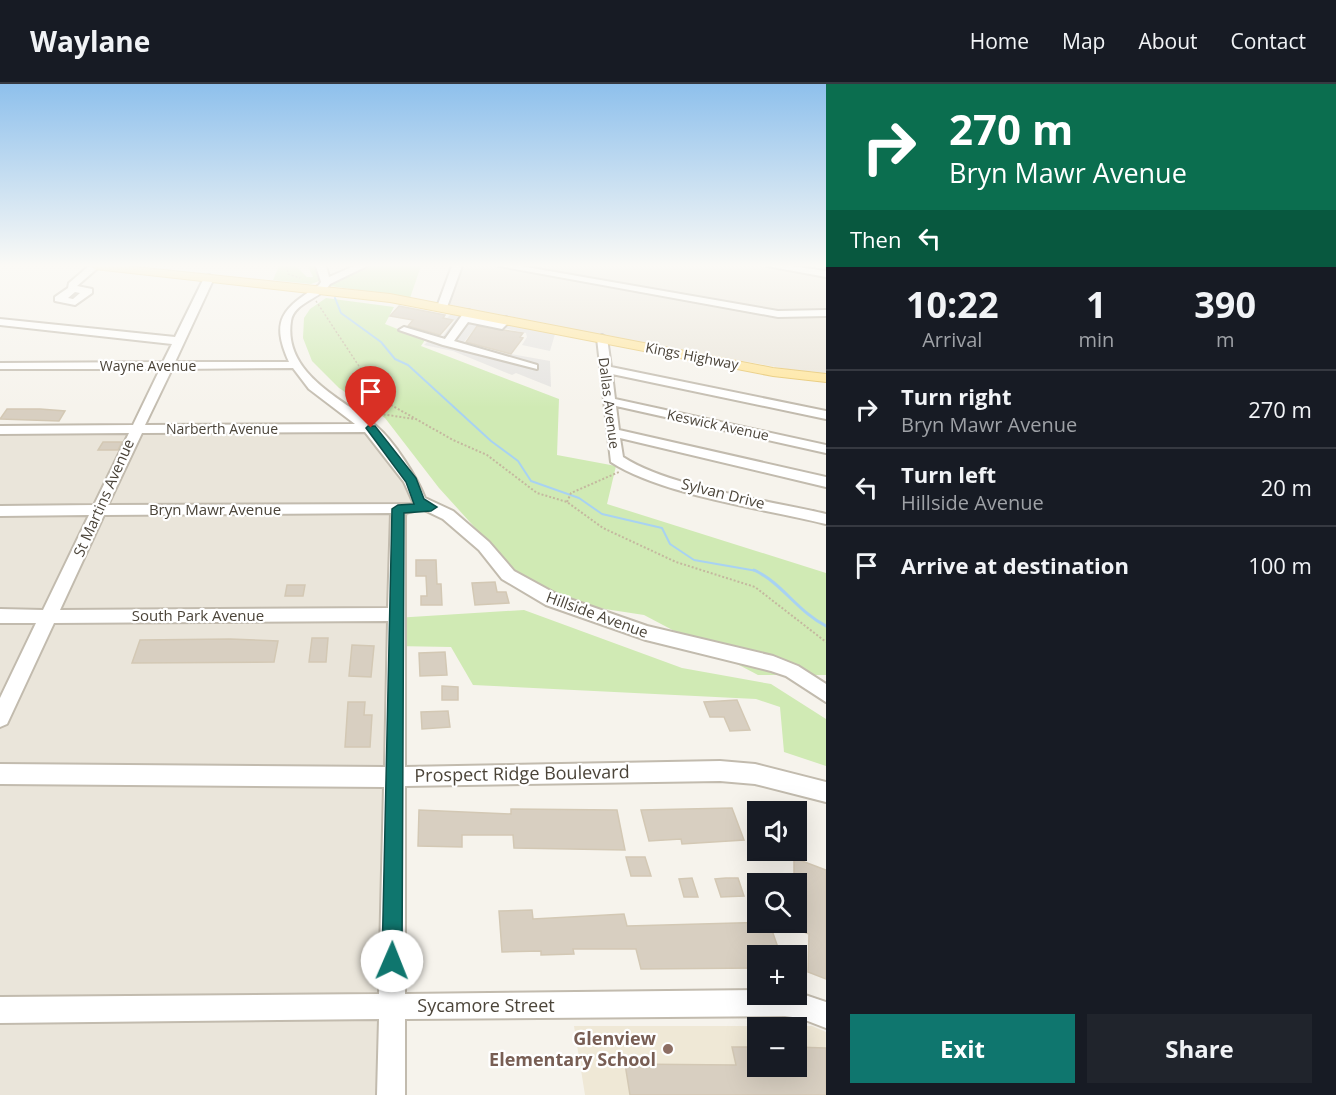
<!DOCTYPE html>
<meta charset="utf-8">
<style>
:root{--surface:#171b24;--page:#20242c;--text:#f1f3f6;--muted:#9ea1a6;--line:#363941;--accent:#0f766e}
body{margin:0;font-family:"Open Sans",sans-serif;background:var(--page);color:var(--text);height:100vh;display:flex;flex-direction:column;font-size:22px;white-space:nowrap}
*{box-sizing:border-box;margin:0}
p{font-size:20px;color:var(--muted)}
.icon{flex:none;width:33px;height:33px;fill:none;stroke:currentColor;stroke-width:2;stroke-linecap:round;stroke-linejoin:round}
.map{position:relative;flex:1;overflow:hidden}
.side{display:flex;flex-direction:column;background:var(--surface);width:510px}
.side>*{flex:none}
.hud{background:#0b6e4f;color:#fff;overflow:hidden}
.buttons{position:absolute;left:747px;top:717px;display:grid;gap:12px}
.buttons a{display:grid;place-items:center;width:60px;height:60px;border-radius:0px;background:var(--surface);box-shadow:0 6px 24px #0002;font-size:30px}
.pin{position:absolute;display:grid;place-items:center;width:51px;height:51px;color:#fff;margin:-62px -26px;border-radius:50% 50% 50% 0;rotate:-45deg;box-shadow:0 0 6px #0007}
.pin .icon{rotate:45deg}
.me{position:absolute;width:66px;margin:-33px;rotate:1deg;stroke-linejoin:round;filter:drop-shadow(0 0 4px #0008)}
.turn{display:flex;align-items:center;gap:21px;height:126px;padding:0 24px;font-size:27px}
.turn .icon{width:78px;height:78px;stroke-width:2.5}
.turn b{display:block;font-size:42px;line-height:51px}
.then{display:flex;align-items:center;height:57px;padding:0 24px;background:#0003;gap:12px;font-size:22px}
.eta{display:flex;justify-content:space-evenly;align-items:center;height:102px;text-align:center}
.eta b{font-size:36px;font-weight:700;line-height:42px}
.cta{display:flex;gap:12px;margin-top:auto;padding:12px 24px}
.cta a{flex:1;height:69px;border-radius:0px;background:var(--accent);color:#fff;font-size:24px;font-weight:700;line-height:69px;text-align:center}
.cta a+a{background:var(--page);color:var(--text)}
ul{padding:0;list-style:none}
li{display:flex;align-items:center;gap:18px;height:78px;padding:0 24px;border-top:2px solid var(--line)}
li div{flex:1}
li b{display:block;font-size:22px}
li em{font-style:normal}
header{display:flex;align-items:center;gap:36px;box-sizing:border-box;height:84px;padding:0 30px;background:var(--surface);border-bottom:2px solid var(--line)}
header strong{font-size:28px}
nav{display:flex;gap:33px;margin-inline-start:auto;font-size:21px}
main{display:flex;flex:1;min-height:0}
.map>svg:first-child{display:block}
.residential{fill:#eae5da}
.education{fill:#efe8d6;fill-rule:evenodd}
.green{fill:#d0eab4}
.parking{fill:#e5e3e0}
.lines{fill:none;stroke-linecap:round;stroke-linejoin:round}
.stream-far1{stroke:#a8d2f2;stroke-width:2}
.stream{stroke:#a8d2f2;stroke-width:3}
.building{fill:#d8cfc1;stroke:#d3c8b4;stroke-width:1.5}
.minor-casing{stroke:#c2bbae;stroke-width:4}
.major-casing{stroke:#e6c469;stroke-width:2}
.path-far1{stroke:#c4b89f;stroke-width:1.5;stroke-dasharray:2 2;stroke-linecap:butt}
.path{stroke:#c4b89f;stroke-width:2;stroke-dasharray:2 2;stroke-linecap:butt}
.minor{fill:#fff;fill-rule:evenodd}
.major{fill:#ffe59b;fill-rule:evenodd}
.route{fill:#0f766e;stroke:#0a4d48;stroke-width:1.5}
.education-dot{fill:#8d6e63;stroke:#fff;stroke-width:2}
.labels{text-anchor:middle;stroke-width:4.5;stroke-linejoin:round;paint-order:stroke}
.far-street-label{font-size:14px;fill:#4b4439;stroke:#fff}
.street-label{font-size:15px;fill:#4b4439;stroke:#fff}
.near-street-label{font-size:18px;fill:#4b4439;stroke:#fff}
.near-education-label{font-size:18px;font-weight:bold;fill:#785e54;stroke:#fff;text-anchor:end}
</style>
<header>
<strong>Waylane</strong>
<nav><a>Home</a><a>Map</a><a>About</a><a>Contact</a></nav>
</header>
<main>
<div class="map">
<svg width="826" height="1011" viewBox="0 0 826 1011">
<rect width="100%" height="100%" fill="#f6f3ec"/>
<path class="residential" d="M452 182H776L826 190V292L442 223Z
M371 344 416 407 398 460 391 1011H0V346Z"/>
<path class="education" d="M574 942H812L826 948V1011H585ZM758 944H796V982H758Z"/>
<path class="green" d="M279 182H296L307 193H313L308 182H319L322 196 311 200 273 196Z
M366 182H421L410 214 331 202 330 198Z
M326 214 394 223 385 240 425 256 421 262 559 315 557 371 616 382 607 420 826 489V591H758L644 531 579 521 518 491 439 404 385 334 339 304 312 277 303 254 304 234 310 225Z
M524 526 682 584 771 600 826 635V682L784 668 780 623 756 615 473 601 451 563 395 562V534Z"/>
<path class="parking" d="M451 230 555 250 550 267 522 261 527 253 526 249 479 239 464 258 484 262 483 265 550 277 551 303 516 289 512 291 453 267 424 261 434 251 443 252 455 236 447 234Z"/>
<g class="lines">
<path class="stream-far1" d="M335 214 341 229 381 258 395 275 408 281 491 357 518 377 531 397 579 414 602 430 662 444 670 460 694 476 757 487"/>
<path class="stream" d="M754 486C782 499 798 528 826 542"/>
</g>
<path class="building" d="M399 222 445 231 443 234 453 236 440 251 408 242 413 236 390 232Z
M477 242 523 249 520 253 523 254 511 270 466 258Z
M7 325H40L65 327 59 337 0 335Z
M103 358H122L118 366H98Z
M416 476H436L437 500H441L442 521H421V512H427L426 492H416Z
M495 498 497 508H506L509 519 475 521 472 499Z
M287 501H305L303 512H285Z
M312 554H328L326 578H309Z
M230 555 278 557 274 578 132 579 140 556Z
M352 561 374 562 371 593 349 592Z
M445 568 447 591 420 592 419 569Z
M442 602 458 603V616H442Z
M737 616 750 646 730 647 724 633H710L704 618Z
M348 618H365L364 631H372L370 663H345Z
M448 627 450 643 422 645 421 628Z
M732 724 744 756 682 760 681 755 649 757 641 726Z
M511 725 617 726 625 766 514 764 513 751H462V763L418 762 419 726 511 730Z
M626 773H645L651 792H631Z
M794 774 826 786V895L808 888 809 850 796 845V821L806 825V795L794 791Z
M692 794 698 813H684L679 795Z
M726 794H738L744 812 721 813 715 795Z
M532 826 533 835 624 830 627 842 769 838 781 872H758V884L641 885 636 865H573L574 870 541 871V867L502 868 499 827Z
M732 963H758V982H796V963L826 964V1011H630L625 980 736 981Z"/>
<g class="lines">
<defs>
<path id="minor" d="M89 182H100L77 202 92 205V209L75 221 55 217V213L68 204 69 199ZM75 208 80 209 73 215 68 214Z
M316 182H326L329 193 354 182H367L330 200C321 215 294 218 291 237 283 291 344 315 376 342 394 357 416 392 425 414L453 427 489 458 514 487 558 511 647 542 773 572 798 582 826 600V618L786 592 771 587 646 556 546 521 502 495 479 466 443 435 414 421 416 424 414 427 405 429V683L720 677 755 680 826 698V718L755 700 720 697 405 702V910L758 906V910H796V908L826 918V944L800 934 785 932 405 935V1011H377L379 935 0 939V913L379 910 384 703 0 700V680L385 683 388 537 54 539 7 640 0 643V614L36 539H0V525L43 526 89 431 0 432V422L94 421 129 349 0 350V342L133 341 160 285H0V279L163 278 172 260 0 241V235L175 253 204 194 209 191 214 194 175 278H289C269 234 285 224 319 201L321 198ZM293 284 309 305 355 340 145 341 172 285ZM365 348 404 398 414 420 108 421 142 349ZM391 429 388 524 60 526 104 431Z
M452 182H462L447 223 438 225 437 223Z
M499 182H520L778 227 826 226V232L778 233Z
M767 182H791L826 187V193Z
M469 226 474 229 472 232 499 238 506 233 511 236 502 245 468 238 454 257 537 281V285L443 261 399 246 404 243 445 255 465 227Z
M602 251 607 254 611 283 826 327V335L612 290 615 315 826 361V369L616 322 619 346 826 393V403L620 354 623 373C671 404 768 416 826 430V440C765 425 662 411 611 378L597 254Z"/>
<path id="major" d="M89 182H126L390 210 773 284 826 290V298L773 292 390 218 95 185Z"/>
</defs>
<use href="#minor" class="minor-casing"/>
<use href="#major" class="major-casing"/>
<path class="path-far1" d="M287 182 288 190 300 194
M316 217 380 314"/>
<path class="path" d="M377 313 453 356 487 371 537 409 567 418 603 444 676 478 755 503 826 558
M377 313 381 330 414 335
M567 418 571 409 619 388"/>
<use href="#minor" class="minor"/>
<use href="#major" class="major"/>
</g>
<linearGradient id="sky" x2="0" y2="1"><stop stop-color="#8ec0ec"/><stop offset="0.56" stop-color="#fbfaf6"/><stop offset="1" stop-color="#fbfaf6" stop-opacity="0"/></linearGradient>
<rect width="826" height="324" fill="url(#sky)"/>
<path class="route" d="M368 342H375L416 394 424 415 437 423 431 427 404 429 402 877 399 884 392 887 385 884 382 877 392 425 398 421 414 420 406 398 366 344Z"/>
<circle class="education-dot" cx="668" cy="965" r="6"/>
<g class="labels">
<g class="far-street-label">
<text transform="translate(692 272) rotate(11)" y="5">Kings Highway</text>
<text x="148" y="287">Wayne Avenue</text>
<text transform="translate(609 319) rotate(83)" y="5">Dallas Avenue</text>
<text transform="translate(718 341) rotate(12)" y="5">Keswick Avenue</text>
<text x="222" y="350">Narberth Avenue</text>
</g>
<g class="street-label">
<text transform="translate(723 410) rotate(14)" y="5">Sylvan Drive</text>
<text transform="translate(104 414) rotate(-66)" y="5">St Martins Avenue</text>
<text x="215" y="431">Bryn Mawr Avenue</text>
<text transform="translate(597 531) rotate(20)" y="5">Hillside Avenue</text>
<text x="198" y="537">South Park Avenue</text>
</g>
<g class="near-street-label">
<text transform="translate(522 690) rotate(-1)" y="6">Prospect Ridge Boulevard</text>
<text x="486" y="928">Sycamore Street</text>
</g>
<g class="near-education-label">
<text x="656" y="961">Glenview<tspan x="656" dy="21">Elementary School</tspan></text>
</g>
</g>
</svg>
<div class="buttons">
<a><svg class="icon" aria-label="sound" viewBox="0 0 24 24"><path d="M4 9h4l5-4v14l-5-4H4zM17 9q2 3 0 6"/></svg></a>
<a><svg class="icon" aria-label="search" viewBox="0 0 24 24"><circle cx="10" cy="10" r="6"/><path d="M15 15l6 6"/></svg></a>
<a>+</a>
<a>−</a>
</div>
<div class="pin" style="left:371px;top:344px;background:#d93025"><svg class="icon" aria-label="arrive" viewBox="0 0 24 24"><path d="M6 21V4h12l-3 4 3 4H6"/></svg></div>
<svg class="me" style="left:392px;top:877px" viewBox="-20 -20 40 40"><circle r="19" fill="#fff"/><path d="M0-13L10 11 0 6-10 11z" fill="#0f766e"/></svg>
</div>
<section class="side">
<div class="hud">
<div class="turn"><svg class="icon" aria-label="right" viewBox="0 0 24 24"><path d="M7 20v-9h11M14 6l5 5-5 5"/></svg><div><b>270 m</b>Bryn Mawr Avenue</div></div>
<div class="then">Then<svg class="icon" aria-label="left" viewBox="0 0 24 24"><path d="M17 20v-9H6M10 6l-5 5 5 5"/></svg></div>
</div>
<div class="eta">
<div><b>10:22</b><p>Arrival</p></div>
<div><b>1</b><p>min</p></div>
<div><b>390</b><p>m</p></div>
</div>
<ul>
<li><svg class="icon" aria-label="right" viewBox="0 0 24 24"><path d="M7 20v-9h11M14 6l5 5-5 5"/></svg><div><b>Turn right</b><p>Bryn Mawr Avenue</p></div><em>270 m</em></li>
<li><svg class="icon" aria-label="left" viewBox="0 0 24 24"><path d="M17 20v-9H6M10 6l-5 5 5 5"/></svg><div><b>Turn left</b><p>Hillside Avenue</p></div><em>20 m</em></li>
<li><svg class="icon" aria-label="arrive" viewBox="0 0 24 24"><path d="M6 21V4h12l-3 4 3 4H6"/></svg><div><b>Arrive at destination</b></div><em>100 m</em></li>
</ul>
<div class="cta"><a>Exit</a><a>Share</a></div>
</section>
</main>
